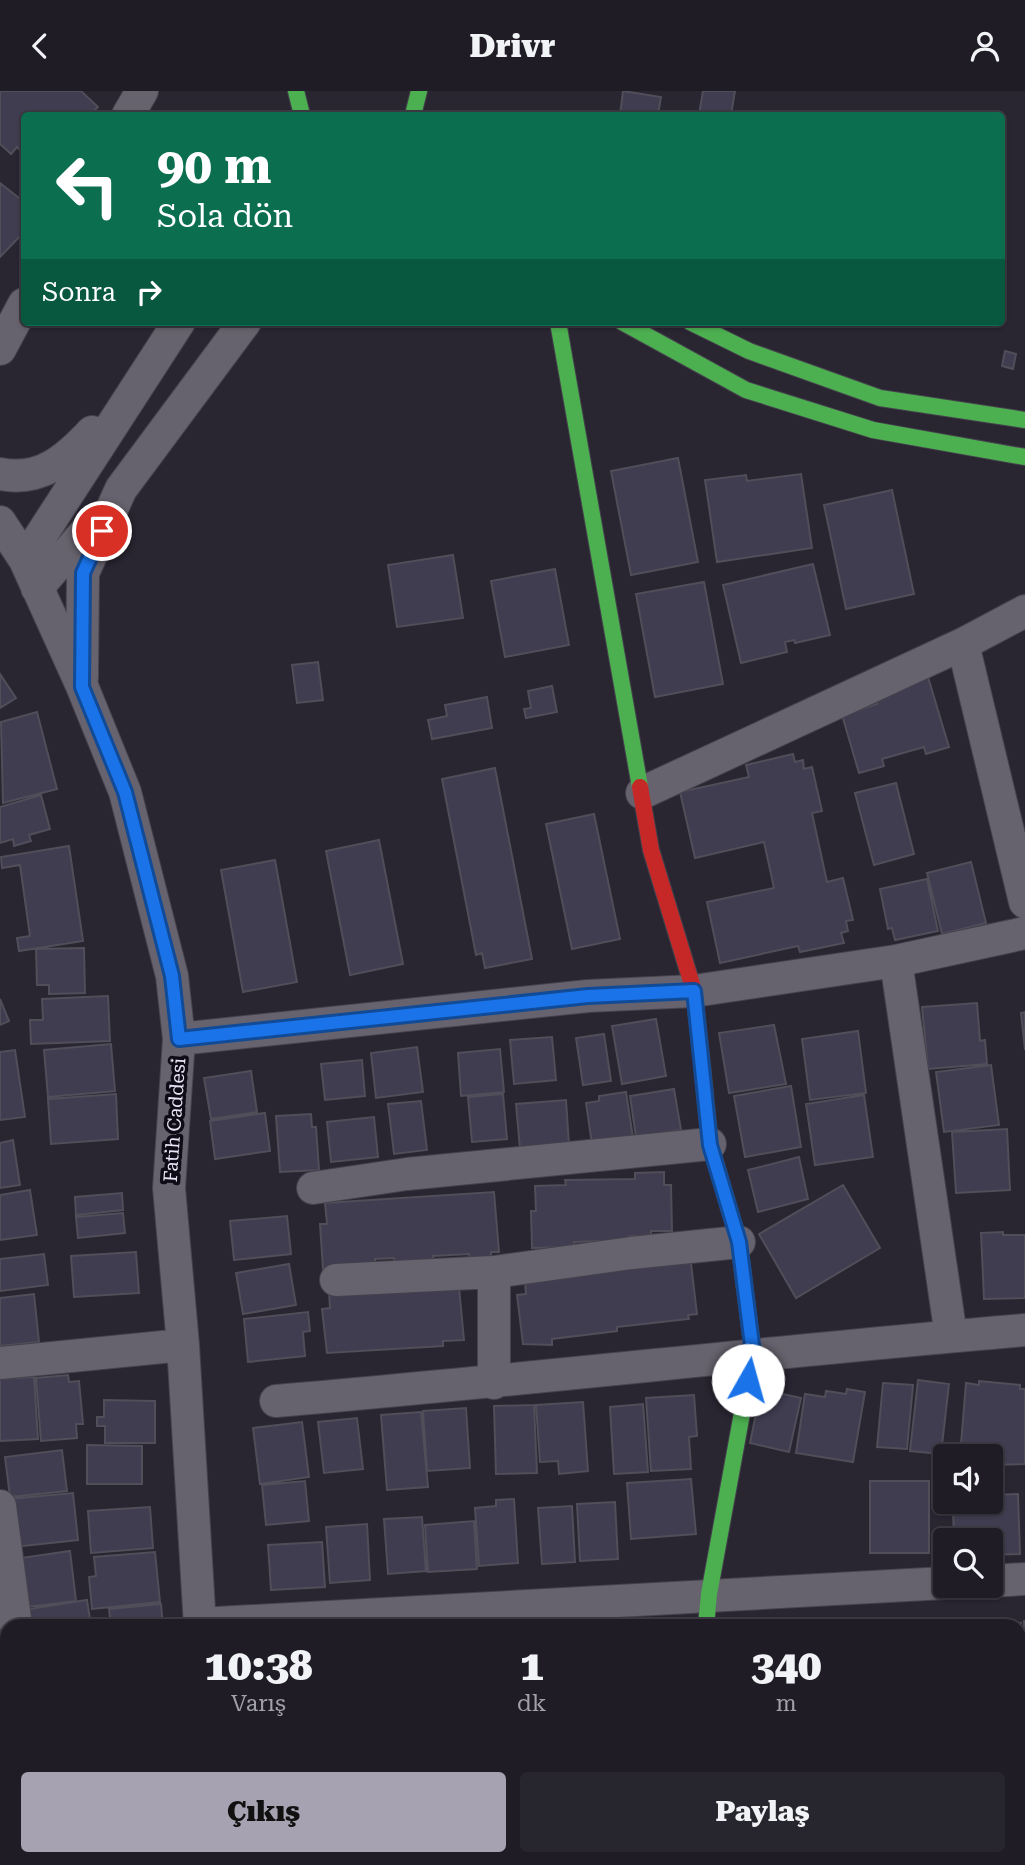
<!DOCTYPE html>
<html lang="tr">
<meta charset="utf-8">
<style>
:root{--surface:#1f1c25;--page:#27252d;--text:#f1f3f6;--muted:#a1a1a7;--line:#3c3a42;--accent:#a6a2b1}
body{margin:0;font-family:"Roboto Serif",serif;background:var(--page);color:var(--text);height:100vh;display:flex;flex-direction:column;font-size:26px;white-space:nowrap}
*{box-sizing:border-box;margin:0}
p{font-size:23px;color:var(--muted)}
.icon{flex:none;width:38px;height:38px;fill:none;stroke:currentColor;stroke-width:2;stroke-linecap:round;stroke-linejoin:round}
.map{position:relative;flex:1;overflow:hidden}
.drawer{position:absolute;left:0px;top:1528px;width:1026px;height:247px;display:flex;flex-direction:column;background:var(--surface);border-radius:21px 21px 0 0;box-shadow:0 2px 5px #0004,0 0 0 2px var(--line)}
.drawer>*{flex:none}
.hud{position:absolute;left:21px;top:21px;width:984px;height:214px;border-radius:7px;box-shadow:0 2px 5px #0004,0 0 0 2px var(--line);background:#0b6e4f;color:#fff;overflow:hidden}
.controls{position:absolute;left:933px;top:1353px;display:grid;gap:14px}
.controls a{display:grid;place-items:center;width:70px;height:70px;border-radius:7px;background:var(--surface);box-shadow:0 2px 5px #0004,0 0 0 2px var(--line);font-size:35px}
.pin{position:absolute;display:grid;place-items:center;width:60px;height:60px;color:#fff;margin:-30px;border:4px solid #fff;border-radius:50%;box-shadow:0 2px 7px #0007}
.me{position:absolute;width:77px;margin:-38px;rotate:7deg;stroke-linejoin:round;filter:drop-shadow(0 0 5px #0008)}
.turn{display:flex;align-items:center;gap:24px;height:147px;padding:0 21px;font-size:32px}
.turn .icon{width:91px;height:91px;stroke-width:2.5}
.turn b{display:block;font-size:49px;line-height:60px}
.then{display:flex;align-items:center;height:66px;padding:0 21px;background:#0003;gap:14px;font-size:26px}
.eta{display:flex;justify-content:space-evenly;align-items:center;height:119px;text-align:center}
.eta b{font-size:42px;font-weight:800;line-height:49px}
.cta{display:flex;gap:14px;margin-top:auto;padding:14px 21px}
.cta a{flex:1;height:80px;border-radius:7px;background:var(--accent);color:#111;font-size:28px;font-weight:800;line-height:80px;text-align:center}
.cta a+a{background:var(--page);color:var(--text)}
header{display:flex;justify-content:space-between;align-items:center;height:91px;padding:0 21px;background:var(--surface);font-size:32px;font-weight:800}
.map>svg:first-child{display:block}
.building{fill:#403d51;stroke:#504e59;stroke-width:2}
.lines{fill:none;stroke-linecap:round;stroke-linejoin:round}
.street-casing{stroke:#45424d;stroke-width:34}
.fast-casing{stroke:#45424d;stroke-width:18}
.slow-casing{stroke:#45424d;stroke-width:18}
.jam-casing{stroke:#45424d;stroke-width:18}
.street{stroke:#67636e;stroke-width:32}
.fast{stroke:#4caf50;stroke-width:16}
.slow{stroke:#ffc107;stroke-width:16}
.jam{stroke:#c62828;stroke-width:16}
.route-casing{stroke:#114b97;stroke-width:18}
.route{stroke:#1a73e8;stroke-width:12}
.labels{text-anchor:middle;stroke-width:7;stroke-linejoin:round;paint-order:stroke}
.street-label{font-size:19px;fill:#eae5f6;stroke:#0f0b16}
</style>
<header><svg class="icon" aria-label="back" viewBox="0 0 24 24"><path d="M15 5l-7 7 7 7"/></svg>Drivr<svg class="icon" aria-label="person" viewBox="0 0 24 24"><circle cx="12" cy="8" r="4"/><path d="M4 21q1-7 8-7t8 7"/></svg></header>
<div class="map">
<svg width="1025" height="1774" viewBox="0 0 1025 1774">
<rect width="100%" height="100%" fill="#292531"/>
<path class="building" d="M0 0H81L98 16 90 24H24V63L17 56 11 63 0 53Z
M623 0 661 6 658 24H620Z
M703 0H735L731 24H699Z
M0 92 24 111V141L0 166Z
M1005 260 1016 263 1013 278 1002 275Z
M678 367 698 471 631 484 611 380Z
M801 383 812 457 717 471 705 389 746 384 747 390Z
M892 399 914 503 846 518 824 414Z
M453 464 463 527 397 536 388 474Z
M813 473 830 544 795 552 794 549 785 551 787 561 741 572 723 494Z
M555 478 569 554 505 566 491 490Z
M704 491 723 593 655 606 636 503Z
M318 571 323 609 297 612 292 574Z
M0 583 16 607 0 617Z
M928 586 949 656 926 663 924 656 882 668 884 675 859 682 842 624 877 613 876 608Z
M552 595 557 621 526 627 524 618 531 617 528 600Z
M487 606 492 637 432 648 428 629 447 625 445 614Z
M37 621 57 698 3 712 1 631Z
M793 663 795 671 803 669 804 678 812 676 822 720 812 722 827 791 843 787 853 829 846 830 848 840 841 842 844 852 800 861 798 855 720 872 707 811 774 797 764 751 695 767 680 701 749 686 746 674Z
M495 677 532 868 485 877 482 862 476 864 442 688Z
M896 692 914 763 874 774 855 702Z
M41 704 50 738 29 744 31 750 14 755 13 748 0 752V716Z
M594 723 620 848 572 858 546 733Z
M379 749 403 873 350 884 326 760Z
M69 755 83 850 19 860 17 847 30 845 20 774 2 777 1 766Z
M275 769 297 891 243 901 221 779Z
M971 771 986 832 942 843 927 782Z
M927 788 938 840 895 849 892 837 888 838 880 798Z
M84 857 85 902 49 903V894H37L36 858Z
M108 905 110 950 31 953 30 929H43L42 908Z
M0 908 9 930 0 934Z
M977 912 980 950 985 949 987 973 928 978 922 916Z
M1025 921V959L1021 922Z
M656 928 666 985 622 993 612 935Z
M774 934 786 993 729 1002 719 942Z
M858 940 866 1002 810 1009 802 948Z
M604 943 611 990 583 994 576 947Z
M552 946 556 989 514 993 510 949Z
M111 953 115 1000 48 1006 44 959Z
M417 956 423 1001 376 1007 371 962Z
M500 958 504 1001 461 1005 458 962Z
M15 959 25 1026 0 1029V961Z
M362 969 365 1005 325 1009 321 973Z
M991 974 999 1034 944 1041 936 981Z
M251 980 257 1021 211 1028 204 987Z
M791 995 801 1056 745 1066 734 1005Z
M674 998 681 1039 636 1046 630 1005Z
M626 1001 633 1047 592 1053 586 1012 599 1010V1005Z
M116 1003 118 1048 51 1053 48 1008Z
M503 1003 507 1048 472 1051 468 1006Z
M864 1004 873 1066 815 1074 806 1013Z
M566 1009 569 1054 520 1058 516 1013Z
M421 1010 427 1059 394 1063 388 1013Z
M265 1022 270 1060 215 1068 210 1030Z
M311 1023 312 1036H316L319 1079 280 1081 276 1025Z
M374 1026 378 1066 331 1071 327 1031Z
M1007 1038 1010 1099 956 1102 952 1041Z
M13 1049 20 1094 0 1097V1052Z
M799 1066 808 1108 758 1121 748 1079Z
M664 1081V1094H671L672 1140H651V1145H630L631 1149 574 1151 575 1156 532 1157 531 1120H536L535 1095 566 1094 565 1089 635 1088V1082Z
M843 1094 880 1157 796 1207 759 1143Z
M30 1099 37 1144 0 1149V1104Z
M494 1101 499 1161H491V1166L470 1167 469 1163 433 1165 434 1170 395 1172 394 1167 375 1168 376 1175 323 1178 320 1133H327L325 1112Z
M122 1102 123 1119 76 1124 75 1106Z
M123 1122 125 1142 78 1147 76 1126Z
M287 1125 291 1163 234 1169 230 1130Z
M1003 1141V1144H1025V1207L984 1208 981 1142Z
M136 1161 139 1202 74 1206 71 1165Z
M44 1163 48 1194 0 1200V1168Z
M690 1164 697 1223 688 1224 689 1228 617 1236V1240L552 1248V1254L523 1253 517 1204 526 1203 525 1191Z
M289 1173 296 1214 243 1223 236 1182Z
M458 1186 464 1249 443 1250V1255L327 1262 322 1218 330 1217 329 1201Z
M34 1203 39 1251 0 1255V1207Z
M308 1221 310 1240 303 1241 305 1265 248 1271 244 1228Z
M68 1284 69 1291 79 1290 83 1333H76L77 1347 41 1350 36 1287Z
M34 1286 38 1348 0 1350V1288Z
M918 1289 949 1293 941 1363 910 1360Z
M979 1290 1020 1294V1298H1025V1373L990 1374V1365H960L966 1292 979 1294Z
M883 1292 913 1294 907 1358 877 1356Z
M761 1298 801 1307 789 1361 750 1352Z
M847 1298 865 1301 853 1371 796 1362 805 1303 825 1306 826 1300 846 1303Z
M694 1304 697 1345 689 1346 691 1378 651 1380 646 1307Z
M104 1309 155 1310V1352H105V1335H97V1326H104Z
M583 1311 588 1380 559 1383 558 1370 540 1371 536 1314Z
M643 1313 648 1381 614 1383 610 1316Z
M534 1314 537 1382 496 1383 494 1315Z
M466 1317 470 1377 427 1380 423 1320Z
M421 1321 428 1396 387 1399 381 1324Z
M357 1327 363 1378 324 1382 318 1331Z
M302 1331 309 1386 260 1393 253 1337Z
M87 1354 142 1355V1393H87Z
M62 1359 67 1400 10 1406 5 1366Z
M691 1388 696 1443 631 1448 627 1392Z
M305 1390 309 1430 266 1434 262 1394Z
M870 1390H929V1462H870Z
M73 1402 78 1449 14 1456 9 1408Z
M1018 1403 1020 1463 990 1464V1449H954L953 1419H958L957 1410H990V1404Z
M514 1408 518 1472 479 1475 475 1417 496 1415V1409Z
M615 1411 618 1468 580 1470 577 1413Z
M572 1415 575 1471 542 1473 538 1417Z
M150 1416 153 1457 91 1462 88 1420Z
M422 1426 426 1480 388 1483 384 1428Z
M474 1430 477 1478 428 1481 425 1434Z
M367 1433 370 1489 330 1492 326 1436Z
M322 1451 325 1496 271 1499 268 1454Z
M70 1460 76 1510 27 1516 21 1467Z
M155 1461 160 1511 92 1518 89 1486 96 1485 94 1466Z
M87 1509 91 1535H25L23 1519Z
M161 1513 163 1535H111L109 1518Z
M976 1530 1021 1532 1018 1580V1535H976Z
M1024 1530H1025V1588L1023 1587Z
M1018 1605H1025V1702H1018Z
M0 1636 6 1681 0 1682Z
M7 1683V1754H0V1684Z"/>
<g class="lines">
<defs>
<path id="street" d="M128 24 142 0
M0 258 24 213
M0 383C40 391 66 369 92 341
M0 431 25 469 82 595 125 701 172 885 179 948 169 1097 183 1254 200 1535
M25 469 179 231
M37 497 96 429
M963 553 1025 811
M82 587 83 482 121 398 245 231
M642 702 963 553 1025 520
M896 870 951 1245
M179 948 588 905 694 900 896 870 1025 842
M313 1097 407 1083 710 1053
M336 1189 494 1181
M0 1272 183 1254
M494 1292V1181L631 1162 739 1151
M276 1310C526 1289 775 1260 1025 1239
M0 1415 16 1535
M990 1490 1025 1488
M199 1533 945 1492
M0 1600 7 1599"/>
<path id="fast" d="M296 0 302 24
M413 24 419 0
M558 231 640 696
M622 231 746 299 873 339 1025 366
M690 231 749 260 880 307 1025 329
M702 973 710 1053 739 1151 753 1262 709 1503 706 1535
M272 1773 440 1768
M210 1774 216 1768"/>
<path id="slow" d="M1018 1740H1025"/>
<path id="jam" d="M640 696 651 759 694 900 702 973"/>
</defs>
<use href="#street" class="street-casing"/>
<use href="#fast" class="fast-casing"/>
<use href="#slow" class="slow-casing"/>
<use href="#jam" class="jam-casing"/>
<use href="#street" class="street"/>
<use href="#fast" class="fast"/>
<use href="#slow" class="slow"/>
<use href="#jam" class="jam"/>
</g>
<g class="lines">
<defs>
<path id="route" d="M102 440 83 482 82 596 125 701 172 885 179 948 588 905 694 900 710 1054 739 1151 753 1262 748 1289"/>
</defs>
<use href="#route" class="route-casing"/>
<use href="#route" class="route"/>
</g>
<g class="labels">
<g class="street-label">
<text transform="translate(174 1029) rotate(-86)" y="7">Fatih Caddesi</text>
</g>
</g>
</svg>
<div class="controls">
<a><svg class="icon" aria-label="sound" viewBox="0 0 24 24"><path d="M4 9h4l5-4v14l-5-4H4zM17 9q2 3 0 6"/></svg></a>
<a><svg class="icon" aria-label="search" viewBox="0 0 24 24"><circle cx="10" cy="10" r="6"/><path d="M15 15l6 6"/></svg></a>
</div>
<div class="pin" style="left:102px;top:440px;background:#d93025"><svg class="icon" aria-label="arrive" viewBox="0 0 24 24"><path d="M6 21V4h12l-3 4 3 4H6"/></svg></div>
<svg class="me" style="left:748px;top:1289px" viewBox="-20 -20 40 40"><circle r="19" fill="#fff"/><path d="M0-13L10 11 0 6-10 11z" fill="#1a73e8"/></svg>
<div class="hud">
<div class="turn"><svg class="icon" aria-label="left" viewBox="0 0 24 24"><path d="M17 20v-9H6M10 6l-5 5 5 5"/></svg><div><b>90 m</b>Sola dön</div></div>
<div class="then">Sonra<svg class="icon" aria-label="right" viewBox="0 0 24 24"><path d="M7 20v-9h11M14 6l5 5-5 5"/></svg></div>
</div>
<section class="drawer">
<div class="eta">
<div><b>10:38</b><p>Varış</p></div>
<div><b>1</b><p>dk</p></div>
<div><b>340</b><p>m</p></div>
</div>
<div class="cta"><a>Çıkış</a><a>Paylaş</a></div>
</section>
</div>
